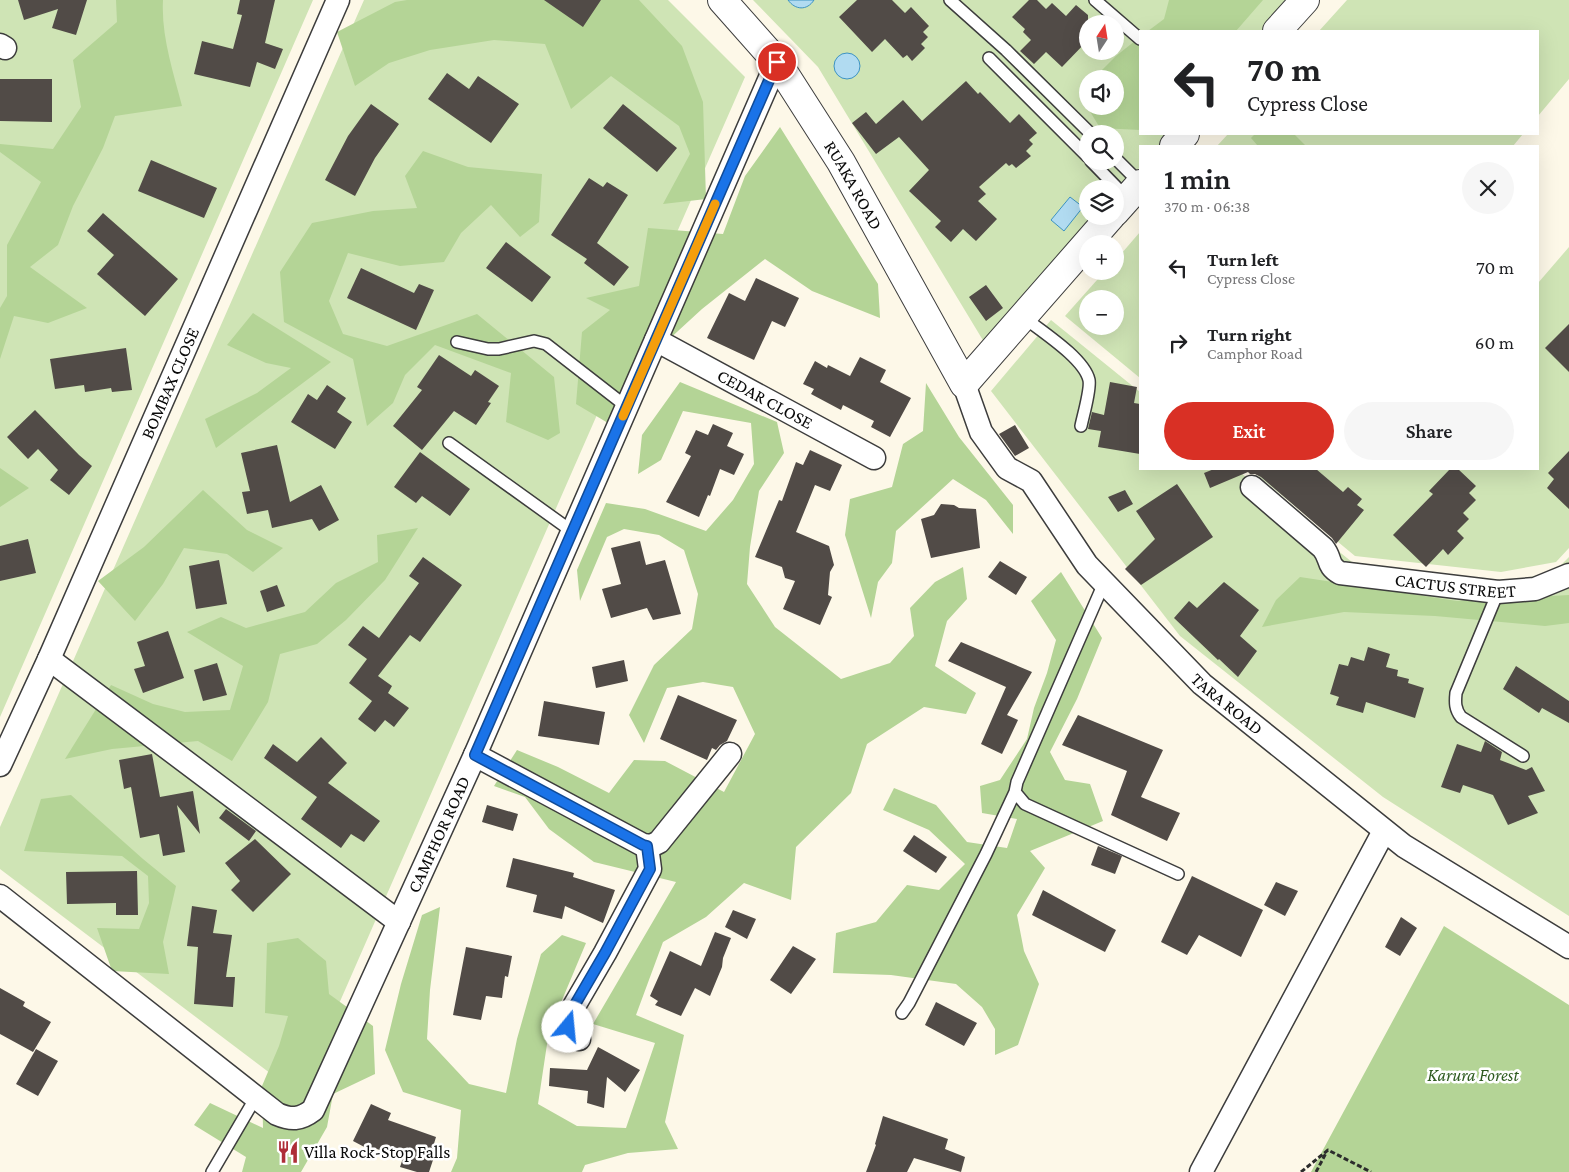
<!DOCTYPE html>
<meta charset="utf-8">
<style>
:root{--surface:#fff;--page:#f6f6f6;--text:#202124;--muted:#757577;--accent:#d93025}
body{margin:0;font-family:"Crimson Pro",serif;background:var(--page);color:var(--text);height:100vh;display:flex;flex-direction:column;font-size:19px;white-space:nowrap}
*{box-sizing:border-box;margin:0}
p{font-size:16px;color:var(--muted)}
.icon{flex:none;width:28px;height:28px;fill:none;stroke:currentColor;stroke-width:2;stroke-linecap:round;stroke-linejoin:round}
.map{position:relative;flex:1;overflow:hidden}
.drawer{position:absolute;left:1139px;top:145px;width:400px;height:325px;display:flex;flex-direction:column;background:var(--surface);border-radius:0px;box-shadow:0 5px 20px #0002}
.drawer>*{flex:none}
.banner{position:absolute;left:1139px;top:30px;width:400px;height:105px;border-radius:0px;box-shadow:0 5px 20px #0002;background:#fff;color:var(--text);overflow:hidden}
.needle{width:32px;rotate:12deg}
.buttons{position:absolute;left:1079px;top:15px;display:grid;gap:10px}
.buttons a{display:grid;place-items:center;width:45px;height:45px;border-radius:50%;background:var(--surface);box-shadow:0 5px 20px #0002;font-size:25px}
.pin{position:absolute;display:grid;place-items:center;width:42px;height:42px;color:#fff;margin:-21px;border:2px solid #fff;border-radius:50%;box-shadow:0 1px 5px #0007}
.me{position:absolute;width:55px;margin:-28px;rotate:17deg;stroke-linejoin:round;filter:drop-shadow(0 0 4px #0008)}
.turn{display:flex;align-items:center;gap:18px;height:105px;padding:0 25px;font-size:22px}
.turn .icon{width:65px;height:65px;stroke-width:2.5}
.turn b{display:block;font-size:35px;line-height:42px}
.round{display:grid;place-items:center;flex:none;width:52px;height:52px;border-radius:26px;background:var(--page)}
.overview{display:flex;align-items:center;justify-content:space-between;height:85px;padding:0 25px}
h1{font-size:30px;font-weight:600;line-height:38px}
.primary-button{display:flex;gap:10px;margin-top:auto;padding:10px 25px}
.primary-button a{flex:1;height:58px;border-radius:30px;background:var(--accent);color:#fff;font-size:20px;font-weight:600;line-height:58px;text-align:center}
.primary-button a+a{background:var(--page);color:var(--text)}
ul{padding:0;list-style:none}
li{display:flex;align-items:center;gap:15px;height:75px;padding:0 25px}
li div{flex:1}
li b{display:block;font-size:19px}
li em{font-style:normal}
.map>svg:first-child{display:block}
.green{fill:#cfe4b5;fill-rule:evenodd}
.forest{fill:#b4d496}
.water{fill:#b1dbf1;stroke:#3d93c2}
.building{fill:#514b47}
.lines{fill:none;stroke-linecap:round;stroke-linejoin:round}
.service-casing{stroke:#3d3d3d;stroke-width:14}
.minor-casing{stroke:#3d3d3d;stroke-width:25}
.tertiary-casing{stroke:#3d3d3d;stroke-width:30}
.path{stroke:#2c2c2c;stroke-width:3;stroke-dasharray:5 2.5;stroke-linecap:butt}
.service{stroke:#fff;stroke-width:11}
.minor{stroke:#fff;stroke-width:22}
.tertiary{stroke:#fff;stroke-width:28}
.route-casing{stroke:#114b97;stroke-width:12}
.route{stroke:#1a73e8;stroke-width:9}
.slow{stroke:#f59e0b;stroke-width:9}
.labels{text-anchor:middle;stroke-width:5;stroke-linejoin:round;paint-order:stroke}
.street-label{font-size:18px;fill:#0a0a0a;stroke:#fff}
.park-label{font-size:18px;font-style:italic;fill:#2f5b20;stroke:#fff}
.poi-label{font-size:18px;fill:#0a0a0a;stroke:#fff;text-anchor:start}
</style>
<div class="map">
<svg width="1569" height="1172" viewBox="0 0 1569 1172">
<rect width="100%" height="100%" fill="#fdf8e8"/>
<path class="green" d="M0 0H313L0 717Z
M364 0H668L745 77 299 1095 0 869V827Z
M753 0H1289L1261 31H1140V134H1170L1159 146H1140V167L1115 195V189H1088V216H1096L984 342 818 67ZM1088 24H1115V51H1088ZM1088 79H1115V106H1088ZM1088 134H1115V161H1088Z
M1347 0H1569V79L1538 116V31H1319Z
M1228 134H1523L1513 146H1217Z
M1140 232V378L1065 316 1105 271H1115V261ZM1088 299H1115V326H1088Z
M1569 247V548L1556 562 1501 572 1355 556 1250 469H1538V283Z
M1051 320 1140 392V469H1236L1352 562 1505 583 1555 571 1569 557V916L1383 797 1180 636 991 391Z"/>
<path class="forest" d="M116 0H163C161 36 173 71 182 106L115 116 103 148 73 206 58 245 30 267 87 308 48 323 14 316 0 359V308L7 296V245L41 182 0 152V144L53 149 81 107 73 60 117 22Z
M407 0H639L682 46 703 102 706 199 663 204 690 154 679 126 611 76 571 109 545 44 494 40 430 50 389 63 355 86 337 32 395 2Z
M1169 0H1263L1236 31H1148L1164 19Z
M1140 37V130L1100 128 1079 93 1087 84 1088 106H1115V79H1093L1116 56Z
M780 127 878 284 880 318 812 291 765 259 702 309 629 376 608 423 576 404 582 332 610 310 586 298 639 286 648 228 723 234 745 176Z
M1255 134H1294L1306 146H1258L1251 138Z
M423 151 468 167 542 174 539 222 520 237 491 205 461 233 444 262 400 266 348 253 329 301 343 334 387 346 477 314 554 377 560 433 548 440 506 422 511 373 435 345 405 375 393 403 367 426 353 359 284 322 280 272 312 223 373 211 417 208 405 176Z
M253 313 331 362 216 448 205 419 257 393 291 368 266 363 227 345Z
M680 382 777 422 784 453 759 491 750 547 747 584 775 627 841 679 890 663 914 636 910 608 935 582 963 567 967 599 947 621 935 666 976 693 966 714 924 707 867 744 851 793 796 847 791 900 744 883 706 917 663 942 636 1015 684 1035 665 1122 678 1149 628 1153 585 1165 582 1172H451L457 1158 461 1110 403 1092 385 1050 401 984 422 915 440 907 430 990 427 1039 469 1084 506 1093 517 1039 541 954 562 935 586 943 549 1031 538 1104 577 1126 626 1128 655 1043 593 1024 676 882 594 862 549 829 525 797 494 786 517 750 558 767 609 793 634 760 665 761 724 792 755 734 733 687 703 682 667 688 644 743 629 715 654 665 692 629 698 594 684 550 659 535 624 529 607 537 580 601 577 570 606 503 645 509 706 531 733 500 754 464 751 423 683 411 661 460 638 474 642 435Z
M926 383 959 437 1013 505V534L986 500 953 479 896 531 892 563 878 582 871 618 845 535 850 499 892 487 903 444 923 431Z
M0 468 29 488 0 507Z
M203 490 247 530 283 548 253 572 227 554 184 548 163 584 135 621 98 581 144 547Z
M418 528 385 580 346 620 317 644 280 654 268 702 232 761 198 741 112 749 65 759 111 685 153 704 185 712 230 710 243 666 187 632 221 617 246 628 305 612 336 583 378 562 377 535Z
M1061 572 1102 638 1077 699 1050 752 1065 780 1090 784 1103 821 1030 851 1045 868 1017 915 1024 951 1039 984 1018 1045 995 1055V1029L982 1007 956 984 891 975 833 973 836 933 876 922 907 885 939 890 965 864 929 830 883 810 894 788 936 805 967 842 1007 848 1017 819 982 813 980 786 1000 780 1027 739 1034 708 1047 673 1056 640 1031 601Z
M1300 577 1457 601 1569 595V623L1545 626 1435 616 1344 612 1262 627 1276 600Z
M71 795 143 859 176 886 163 942 169 974 112 971 97 928 139 929 149 903 148 876 122 856 24 851 41 799Z
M1444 926 1569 1005V1172H1311Z
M298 938 326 961 329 994 373 1026 375 1074 333 1094 327 1127 301 1172H242L246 1157 194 1125 210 1103 263 1128 262 1086 279 1046 288 1016 265 1013 267 943Z"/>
<path class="water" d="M788 0H814C807 11 795 10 788 0Z
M834 66a13 13 0 1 1 26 0a13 13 0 1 1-26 0Z
M1070 197 1083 207 1064 231 1051 220Z"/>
<path class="building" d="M18 0H87L76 35 52 28 58 9 24 20Z
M240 0H275L265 43 283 49 275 69 257 62 250 87 194 74 202 41 233 49 242 15 237 14Z
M544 0H601L583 27Z
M857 0H892L905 13 911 7 929 26 923 32 928 37 921 44 925 48 912 61 907 55 903 58 885 39 872 52 839 17Z
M1029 0H1037L1046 9 1052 3 1066 16 1076 5 1088 15V40L1062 67 1046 52 1034 64 1020 51 1031 40 1023 32 1025 29 1012 17Z
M447 73 469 89 478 76 519 104 491 143 428 99Z
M0 79H52V122L0 121Z
M966 81 978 94 980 92 1010 123 1019 114 1037 133 1029 140 1033 144 1026 151 1031 156 1016 168 1012 164 1009 166 1006 163 979 187 986 194 978 201 997 219 976 241 963 229 951 242 935 227 941 221 909 191 929 170 899 137 876 154 852 123 866 112 876 124 903 100 922 121Z
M371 104 399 124 375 158 355 196 325 180 348 136Z
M623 104 677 148 657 172 603 128Z
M151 160 217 188 204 218 138 191Z
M589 178 603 187 607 182 628 195 597 243 629 267 614 286 584 263 587 259 551 235Z
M103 213 178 279 145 316 97 274 114 255 87 231Z
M506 242 551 277 532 302 486 268Z
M361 268 414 293 419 284 434 290 416 330 347 298Z
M756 278 799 298 785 327 772 321 754 360 707 338 729 293 745 301Z
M986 285 1003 308 986 321 969 297Z
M1569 324V372L1545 348Z
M126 348 132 390 112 392 111 388 85 392 84 385 55 389 50 359Z
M439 355 471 376 475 370 499 386 488 402 491 403 476 425 454 411 422 450 393 426 422 390 417 387Z
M860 357 886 370 880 382 911 398 890 437 871 427 874 421 843 405 841 410 811 394 814 389 803 384 815 361 827 368 828 365 850 376Z
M1110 382 1137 387 1134 403 1140 404V454L1098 447 1101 431 1088 429 1092 412 1104 415Z
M327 385 346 398 337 412 352 422 335 449 291 422 308 394 317 400Z
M35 410 79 455 92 466 69 495 50 480 58 470 38 449 28 459 7 437Z
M713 424 733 433 727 446 744 454 734 475 720 469 710 496 708 495 699 517 666 502 691 456 685 453 696 430 708 435Z
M1015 425 1029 448 1015 456 999 434Z
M277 445 290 502 321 485 339 520 319 531 312 519 272 528 268 510 247 514 242 492 250 491 241 453Z
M810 450 842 465 830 491 815 485 796 532 829 546 834 565 830 572 828 595 832 597 820 625 783 609 795 581 785 578 782 567 755 557 779 500 782 501 796 462 803 465Z
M1569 451V509L1547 488 1554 479 1548 473Z
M420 452 470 489 450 516 422 496 416 503 394 487Z
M1214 469H1316L1343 492 1348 487 1362 499 1357 505 1364 510 1336 544 1332 538 1261 477 1255 474H1250L1248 472 1210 488 1204 473Z
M1450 469H1458L1476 486 1469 493 1476 500 1463 513 1469 519 1457 531 1464 538 1448 555 1443 549 1426 567 1393 535 1433 494 1429 491Z
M1177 484 1213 537 1141 585 1125 569 1155 539 1136 511Z
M1125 490 1133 504 1118 512 1108 497Z
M941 504 954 505 959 508 976 509 980 548 931 558 921 519 934 515Z
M28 539 36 573 0 581V546Z
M640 541 646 565 665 560 681 614 653 620 647 608 611 618 602 589 621 584 611 548Z
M423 557 462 585 420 642 410 635 378 676 392 686 388 693 409 708 394 727 385 720 375 732 358 719 372 701 349 683 367 659 348 645 363 626 379 638 419 583 409 576Z
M219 560 227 604 196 609 189 566Z
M1000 561 1027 577 1016 595 988 577Z
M1224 582 1259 610 1240 636 1257 651 1238 677 1219 659 1218 660 1174 618 1189 601 1197 608Z
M277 585 285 606 267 612 260 591Z
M168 631 184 678 143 693 134 669 145 666 137 642Z
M961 642 1032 672 1007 715 1018 720 1002 754 981 744 1006 687 948 661Z
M1368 647 1390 654 1386 667 1398 670 1397 676 1409 679 1408 683 1424 688 1415 718 1366 702 1363 713 1336 705 1339 697 1330 694 1339 664 1348 666 1351 657 1364 661Z
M624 660 628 681 596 688 592 667Z
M217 663 227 695 203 701 194 670Z
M1516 666 1569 701V723L1542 708 1539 713 1503 689Z
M678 695 737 720 727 741 720 745 716 750 712 748 707 760 660 739Z
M544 701 605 712 599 745 538 736Z
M1078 715 1163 750 1141 797 1180 813 1167 841 1111 815 1127 771 1062 745Z
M321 737 347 763 328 783 380 821 364 842 351 834 341 848 301 819 317 797 264 758 273 744 297 762Z
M1485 741 1502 752 1500 760 1526 770 1532 767 1545 791 1528 796 1538 813 1508 825 1493 795 1463 785 1460 793 1441 787 1457 744 1481 752Z
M152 754 160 797 193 791 200 834 177 805 185 852 163 856 159 834 140 838 131 787 124 789 119 760Z
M487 805 518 814 513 831 482 822Z
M226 809 256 831 249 841 219 818Z
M914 835 947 857 936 873 903 851Z
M255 839 291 874 253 912 231 890 240 881 225 863Z
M1098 846 1122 856 1115 874 1091 865Z
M513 858 574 873 573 877 615 890 603 923 565 906 562 919 533 912 537 895 506 887Z
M137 871 138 915H116V903L67 904 66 872Z
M1192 876 1263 910 1241 957 1199 935 1187 955 1161 942Z
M1276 882 1298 891 1285 916 1264 905Z
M1043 890 1116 930 1105 952 1032 915Z
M192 906 217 910 213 933 232 935 226 977H235L233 1007 194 1004 198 947 187 946Z
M733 910 756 919 747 939 725 927Z
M1401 917 1417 928 1400 956 1385 947Z
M715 932 731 938 723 958 722 967 710 996 695 988 681 1016 655 1005 658 1001 650 996 670 951 701 966Z
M793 946 816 959 791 994 770 980Z
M466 947 512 956 508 977 505 976 502 998 486 996 481 1020 453 1015Z
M0 988 25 1002 23 1006 51 1022 33 1052 0 1034Z
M936 1002 977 1023 964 1046 925 1025Z
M598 1047 640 1070 625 1092 607 1077 604 1108 587 1103 588 1091 549 1086 550 1068 587 1070Z
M36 1049 58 1061 38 1096 16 1084Z
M371 1104 391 1113 388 1120 436 1137 433 1147 437 1148 429 1172H417L400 1167 403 1158 374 1148 372 1151 353 1141Z
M883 1116 948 1139 945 1149 965 1157 961 1172 914 1158 907 1172H866L876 1145 875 1144Z"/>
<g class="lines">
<defs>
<path id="service" d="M950 0 1006 50 1091 134
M1095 0 1140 39
M989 58 1088 157
M1115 158 1140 183
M1091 161 1127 198
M1022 316C1041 331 1084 358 1089 380 1091 389 1083 416 1081 426
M457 342 488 349H499L534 341 546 344 627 407
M449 443 573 532
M1104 583 1017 782 1015 792 1025 804 1178 874
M1498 592 1456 693C1455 703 1455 709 1461 717L1523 756
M902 1013 909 1003 986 854 1015 792
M212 1172 256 1097"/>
<g id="minor">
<path d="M0 45 5 48"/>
<path id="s1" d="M656 340 874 458"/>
<path id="s2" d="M964 384 981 432 1007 468 1031 481 1087 565 1202 684 1404 846 1569 947"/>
<path id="s3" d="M1252 487 1323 548C1332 559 1326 565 1340 573L1498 592 1535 589 1569 575"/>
<path d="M49 659 399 922"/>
<path d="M475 755 643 845 651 846 659 842 730 754"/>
<path id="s4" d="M0 765 49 659 338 0"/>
<path id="s5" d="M0 896 277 1114C291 1120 300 1120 313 1110L475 755 777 62"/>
<path d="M579 1039 568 1027 566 1020 605 953 650 869 647 846"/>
<path d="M1201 1172 1384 831"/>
</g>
<g id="tertiary">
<path id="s6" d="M722 0 777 62 841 162 964 384 1111 216"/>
<path d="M1277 31 1305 0"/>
<path d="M1174 146 1185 134"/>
<path d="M1115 212 1140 184"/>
</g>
</defs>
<use href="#service" class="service-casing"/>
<use href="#minor" class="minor-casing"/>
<use href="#tertiary" class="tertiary-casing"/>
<path class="path" d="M1301 1172 1328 1150 1371 1172
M1316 1172 1326 1153"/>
<use href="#service" class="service"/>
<use href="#minor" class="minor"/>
<use href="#tertiary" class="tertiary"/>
</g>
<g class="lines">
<defs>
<path id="route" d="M568 1027 566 1020 605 953 650 869 647 846 643 845 475 755 777 62"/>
</defs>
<use href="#route" class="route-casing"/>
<use href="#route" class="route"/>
<path class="slow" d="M623 416 715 204"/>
</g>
<defs>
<symbol id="restaurant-bare" viewBox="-9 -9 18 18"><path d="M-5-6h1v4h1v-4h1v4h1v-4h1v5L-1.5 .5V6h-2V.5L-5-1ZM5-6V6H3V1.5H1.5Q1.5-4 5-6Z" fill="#ae2d38" stroke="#fff" stroke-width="2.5" paint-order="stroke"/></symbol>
</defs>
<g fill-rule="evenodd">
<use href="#restaurant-bare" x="272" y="1136" width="32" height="32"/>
</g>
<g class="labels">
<g class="street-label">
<text dy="6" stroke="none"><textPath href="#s6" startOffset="228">RUAKA ROAD</textPath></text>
<text dy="6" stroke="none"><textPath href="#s4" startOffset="418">BOMBAX CLOSE</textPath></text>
<text dy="6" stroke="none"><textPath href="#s1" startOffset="124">CEDAR CLOSE</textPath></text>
<text dy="6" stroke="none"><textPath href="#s3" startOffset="241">CACTUS STREET</textPath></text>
<text dy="6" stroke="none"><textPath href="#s2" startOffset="421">TARA ROAD</textPath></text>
<text dy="6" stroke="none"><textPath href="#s5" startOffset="694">CAMPHOR ROAD</textPath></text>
</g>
<g class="park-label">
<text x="1473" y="1081">Karura Forest</text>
</g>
<g class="poi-label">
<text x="304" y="1158">Villa Rock-Stop Falls</text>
</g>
</g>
</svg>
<div class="buttons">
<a><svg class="needle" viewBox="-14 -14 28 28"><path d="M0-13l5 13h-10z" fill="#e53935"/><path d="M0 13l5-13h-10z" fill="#757577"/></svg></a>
<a><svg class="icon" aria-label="sound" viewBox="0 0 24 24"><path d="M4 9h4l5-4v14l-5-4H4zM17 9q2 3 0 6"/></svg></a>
<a><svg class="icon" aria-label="search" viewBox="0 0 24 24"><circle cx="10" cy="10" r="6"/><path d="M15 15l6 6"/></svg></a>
<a><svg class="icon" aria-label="layers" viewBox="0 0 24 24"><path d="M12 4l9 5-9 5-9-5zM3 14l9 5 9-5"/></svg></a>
<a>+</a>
<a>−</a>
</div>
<div class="pin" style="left:777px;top:62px;background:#d93025"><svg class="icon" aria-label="arrive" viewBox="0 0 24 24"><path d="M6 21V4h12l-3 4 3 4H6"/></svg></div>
<svg class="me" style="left:568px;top:1027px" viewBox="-20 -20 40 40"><circle r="19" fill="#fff"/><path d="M0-13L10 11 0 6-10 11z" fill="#1a73e8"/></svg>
<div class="banner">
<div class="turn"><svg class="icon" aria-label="left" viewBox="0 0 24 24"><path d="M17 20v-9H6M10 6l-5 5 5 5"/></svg><div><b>70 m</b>Cypress Close</div></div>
</div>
<section class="drawer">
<div class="overview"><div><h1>1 min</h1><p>370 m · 06:38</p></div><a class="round"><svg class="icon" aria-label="close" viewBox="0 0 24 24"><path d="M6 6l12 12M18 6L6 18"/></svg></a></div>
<ul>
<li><svg class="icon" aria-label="left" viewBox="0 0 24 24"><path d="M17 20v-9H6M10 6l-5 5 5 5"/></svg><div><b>Turn left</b><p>Cypress Close</p></div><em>70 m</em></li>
<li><svg class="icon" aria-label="right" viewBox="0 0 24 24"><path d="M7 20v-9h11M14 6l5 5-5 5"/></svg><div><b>Turn right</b><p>Camphor Road</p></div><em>60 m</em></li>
</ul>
<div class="primary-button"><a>Exit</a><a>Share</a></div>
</section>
</div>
